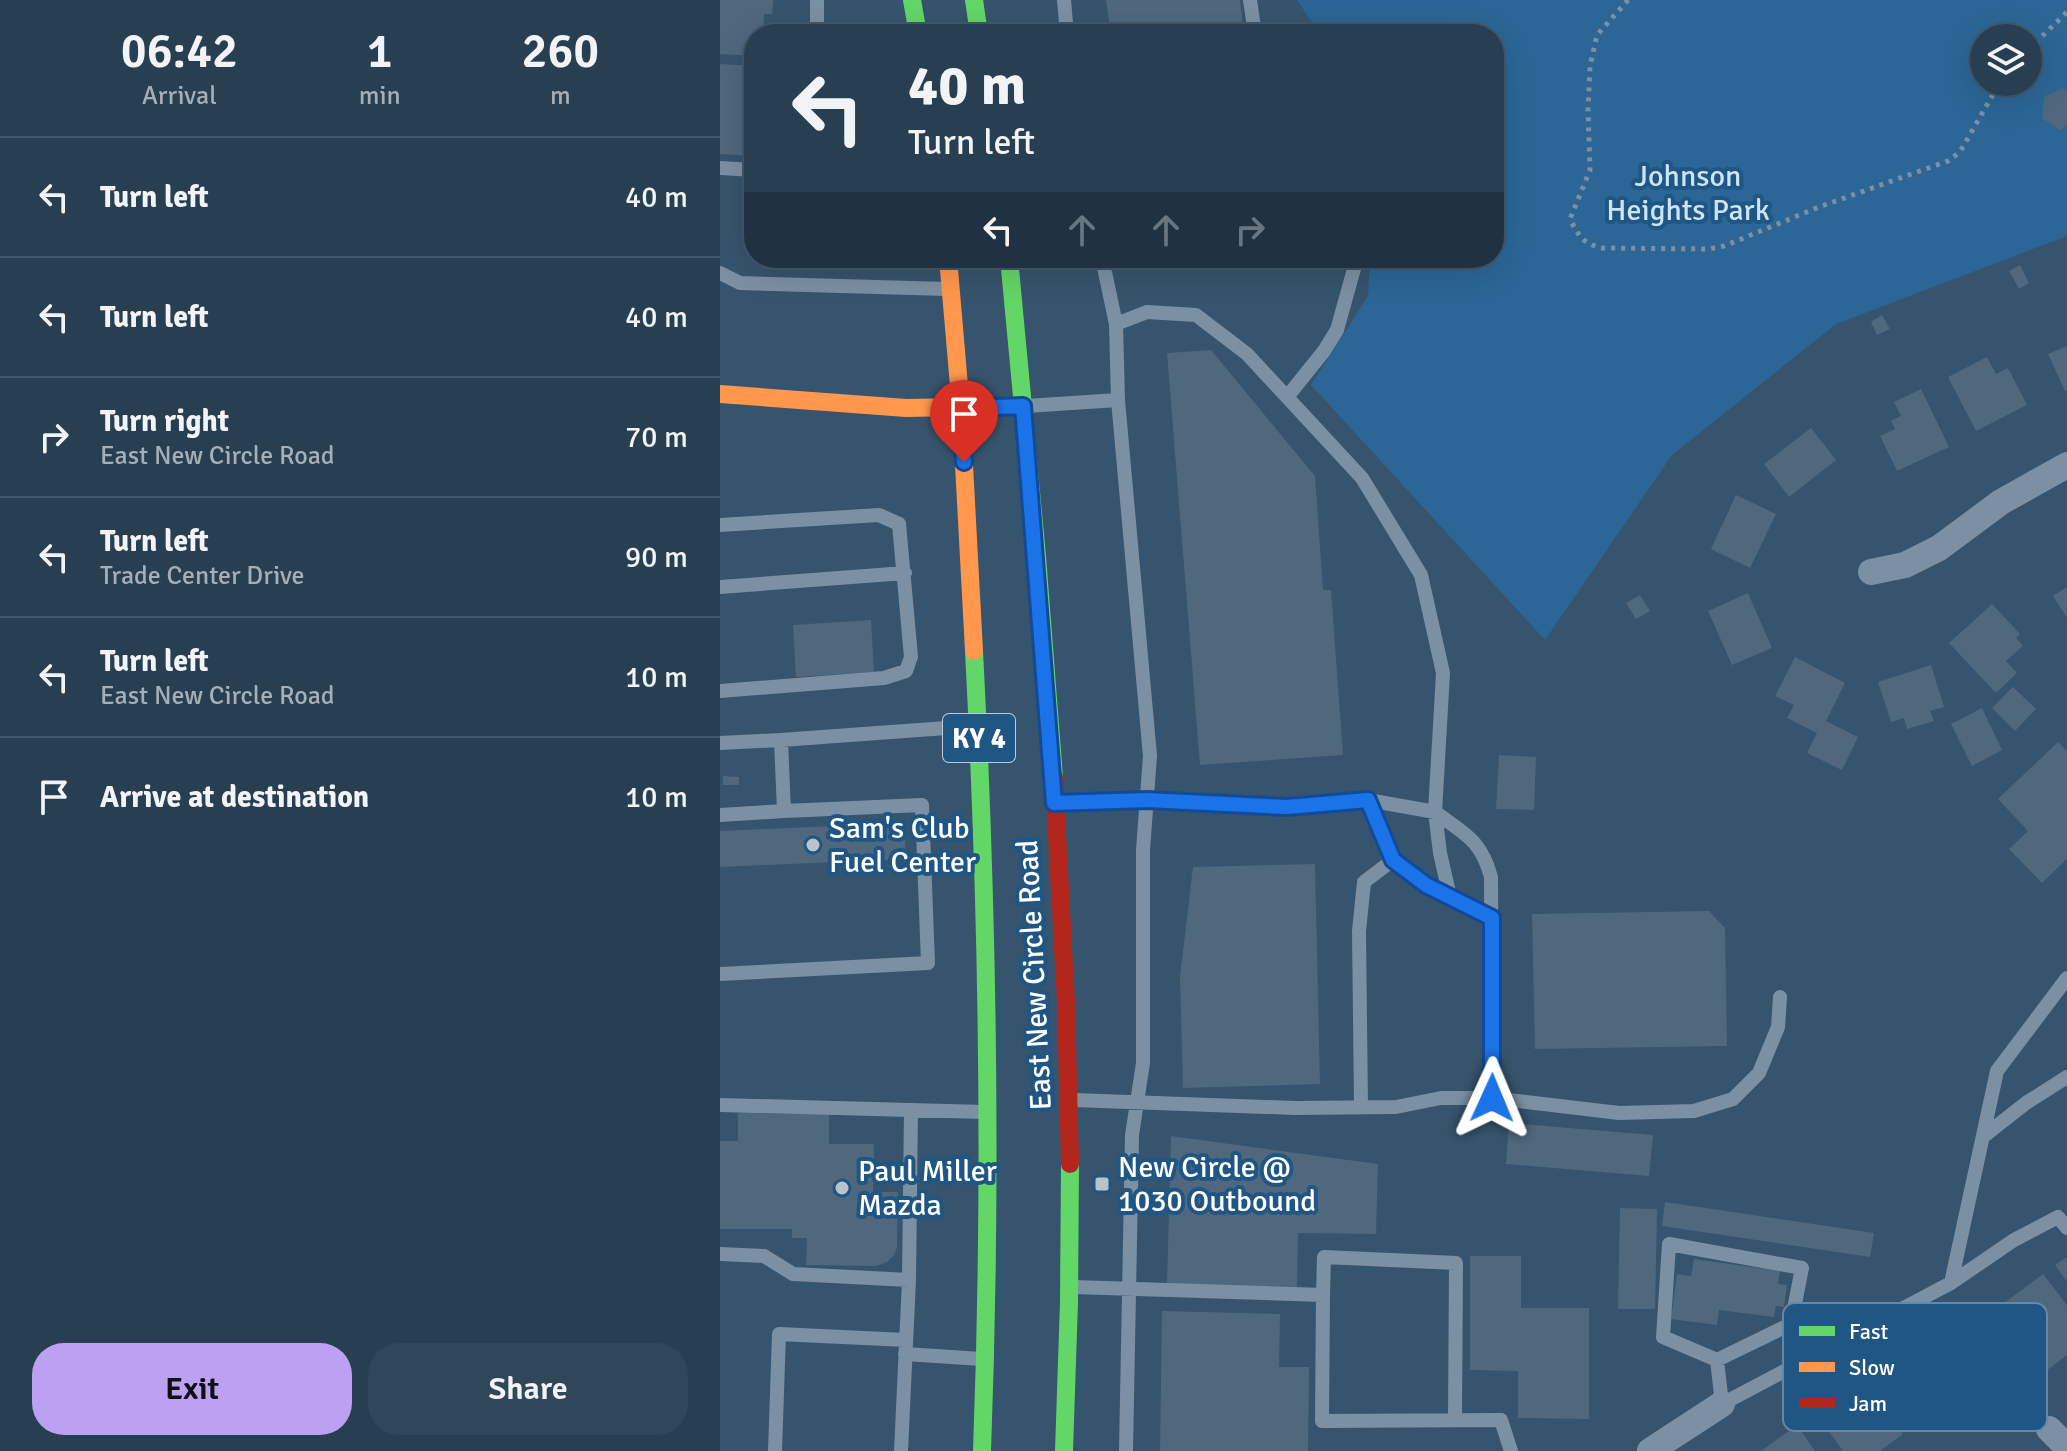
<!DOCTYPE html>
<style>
:root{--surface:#283f52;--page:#304659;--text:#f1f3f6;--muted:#a5afb8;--line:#445869;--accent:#bca0f2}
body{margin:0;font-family:Signika,sans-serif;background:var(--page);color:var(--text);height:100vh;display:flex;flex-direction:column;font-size:30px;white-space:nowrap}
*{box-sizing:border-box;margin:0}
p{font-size:26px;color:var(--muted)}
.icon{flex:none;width:44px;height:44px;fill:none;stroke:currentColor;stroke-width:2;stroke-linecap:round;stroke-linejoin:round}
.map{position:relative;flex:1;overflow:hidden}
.panel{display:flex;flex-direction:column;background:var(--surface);width:720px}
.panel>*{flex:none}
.top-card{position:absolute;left:24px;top:24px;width:760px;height:244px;border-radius:32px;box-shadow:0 8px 32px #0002,0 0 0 2px var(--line);background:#283f52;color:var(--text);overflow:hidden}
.tools{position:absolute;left:1250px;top:24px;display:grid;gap:16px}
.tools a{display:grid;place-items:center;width:72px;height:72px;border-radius:50%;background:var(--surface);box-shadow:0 8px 32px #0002,0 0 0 2px var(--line);font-size:40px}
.pin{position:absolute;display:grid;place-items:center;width:68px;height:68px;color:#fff;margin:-82px -34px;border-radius:50% 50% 50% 0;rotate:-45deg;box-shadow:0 0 8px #0007}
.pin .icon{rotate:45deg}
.me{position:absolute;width:88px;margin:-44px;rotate:1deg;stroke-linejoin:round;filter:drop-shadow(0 0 6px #0008)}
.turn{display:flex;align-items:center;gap:28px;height:168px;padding:0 32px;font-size:36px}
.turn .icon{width:104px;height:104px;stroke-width:2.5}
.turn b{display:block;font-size:56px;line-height:68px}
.lanes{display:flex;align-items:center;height:76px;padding:0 32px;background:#0003;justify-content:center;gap:40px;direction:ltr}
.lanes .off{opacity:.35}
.eta{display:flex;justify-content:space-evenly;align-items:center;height:136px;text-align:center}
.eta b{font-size:48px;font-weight:600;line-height:56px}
.primary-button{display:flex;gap:16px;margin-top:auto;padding:16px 32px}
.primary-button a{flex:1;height:92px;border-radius:32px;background:var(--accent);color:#111;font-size:32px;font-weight:600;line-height:92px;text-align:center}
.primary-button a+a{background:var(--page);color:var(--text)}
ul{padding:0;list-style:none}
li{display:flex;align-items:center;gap:24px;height:120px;padding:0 32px;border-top:2px solid var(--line)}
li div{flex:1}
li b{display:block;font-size:30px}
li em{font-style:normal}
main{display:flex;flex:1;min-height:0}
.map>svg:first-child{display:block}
.green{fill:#2b6696;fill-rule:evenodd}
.building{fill:#4f687d}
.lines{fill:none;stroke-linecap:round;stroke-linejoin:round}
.path{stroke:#7c90a3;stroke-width:5;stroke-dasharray:4 6;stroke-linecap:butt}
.lane{stroke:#7c90a3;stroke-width:14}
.street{stroke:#7c90a3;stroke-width:26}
.fast{stroke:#63d668;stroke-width:18}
.slow{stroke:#ff974d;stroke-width:18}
.jam{stroke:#b3261e;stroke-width:18}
.route-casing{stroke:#114b97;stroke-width:20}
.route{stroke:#1a73e8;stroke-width:14}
.poi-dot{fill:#b9c3cc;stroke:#1f5684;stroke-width:3}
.labels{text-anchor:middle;stroke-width:8;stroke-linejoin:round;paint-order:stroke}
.shield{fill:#1f5684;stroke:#bcccda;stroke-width:2}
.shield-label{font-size:28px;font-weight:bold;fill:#fff}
.park-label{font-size:30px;fill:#cce4f7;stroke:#1f5684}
.poi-label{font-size:30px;fill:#fff;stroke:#1f5684;text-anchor:start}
.street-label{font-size:30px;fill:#fff;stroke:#1f5684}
.key{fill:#1f5684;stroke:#6289a9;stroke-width:2}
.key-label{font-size:22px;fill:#fff}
</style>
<main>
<section class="panel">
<div class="eta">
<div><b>06:42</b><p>Arrival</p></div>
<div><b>1</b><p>min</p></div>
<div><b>260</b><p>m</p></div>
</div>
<ul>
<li><svg class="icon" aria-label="left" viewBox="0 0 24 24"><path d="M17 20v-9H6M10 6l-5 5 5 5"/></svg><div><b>Turn left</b></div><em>40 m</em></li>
<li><svg class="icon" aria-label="left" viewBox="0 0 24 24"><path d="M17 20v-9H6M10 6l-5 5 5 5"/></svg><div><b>Turn left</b></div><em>40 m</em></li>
<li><svg class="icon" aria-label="right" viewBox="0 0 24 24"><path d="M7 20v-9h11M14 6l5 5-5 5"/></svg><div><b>Turn right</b><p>East New Circle Road</p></div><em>70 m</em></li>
<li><svg class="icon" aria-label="left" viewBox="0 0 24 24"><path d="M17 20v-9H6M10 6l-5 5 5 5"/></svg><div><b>Turn left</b><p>Trade Center Drive</p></div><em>90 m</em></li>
<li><svg class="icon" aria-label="left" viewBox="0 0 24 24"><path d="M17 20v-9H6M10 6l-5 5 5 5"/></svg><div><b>Turn left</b><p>East New Circle Road</p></div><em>10 m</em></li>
<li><svg class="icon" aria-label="arrive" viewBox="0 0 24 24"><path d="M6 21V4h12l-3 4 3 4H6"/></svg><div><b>Arrive at destination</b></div><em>10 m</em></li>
</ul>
<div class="primary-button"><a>Exit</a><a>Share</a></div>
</section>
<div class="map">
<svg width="1347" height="1451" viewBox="0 0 1347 1451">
<rect width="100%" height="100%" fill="#36546d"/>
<path class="green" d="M577 0H1347V236L1116 324 952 455 825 640 591 385 648 296 650 258H774V34H600ZM1264 38H1308V82H1264Z"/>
<path class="building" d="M0 0H53L52 14H44L43 34H34V56L0 54Z
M386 0H520L524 34H391Z
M0 64 34 66V156L0 154Z
M1343 88 1347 90V126L1340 130 1322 118 1324 97Z
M1300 265 1309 283 1299 289 1289 271Z
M1162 315 1170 329 1157 335 1151 322Z
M1347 346V391H1345L1328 354Z
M491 350 595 476 603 590H611L623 755 480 765 447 353Z
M1267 357 1276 374 1288 368 1307 405 1256 431 1228 377Z
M1201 389 1229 447 1177 471 1160 436 1175 429 1171 421 1181 416 1174 402Z
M1091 428 1116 460 1069 497 1044 464Z
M1016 495 1056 514 1030 568 991 549Z
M1347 587V618L1333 596Z
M1028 593 1052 648 1012 665 988 611Z
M920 595 930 611 916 619 906 603Z
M1272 604 1300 634 1296 638 1303 646 1286 661 1297 673 1276 693 1229 643Z
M151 620 154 672 76 677 73 625Z
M1075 657 1125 683 1106 721 1138 737 1122 770 1087 753 1097 733 1067 718 1074 705 1055 696Z
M1211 665 1224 707 1210 711 1214 721 1187 729 1184 718 1171 722 1158 682Z
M1293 687 1316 709 1295 731 1272 708Z
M1262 708 1282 750 1252 766 1231 724Z
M1338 742 1347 751V859L1322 883 1289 849 1308 831 1278 799Z
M779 755 816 757 814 810 776 809Z
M3 776 19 777V785H3Z
M184 823 186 859 0 867V831Z
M595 864 600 1084 463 1088 460 977 473 867Z
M989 911 1005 928 1007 1046 815 1049 812 914Z
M18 1113 109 1114V1144H154L153 1192H178L177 1248 174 1255 167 1262 157 1266 86 1265 87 1238H72V1229H0V1141H18Z
M789 1123 933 1135 929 1176 786 1164Z
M451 1136 658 1164 656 1234 578 1233 577 1287 447 1284Z
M945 1202 1154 1233 1150 1257 942 1226Z
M900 1208 937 1209 935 1309H898Z
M750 1256H801V1308H869V1419L798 1418V1371L750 1370Z
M1347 1257V1282L1335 1265Z
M974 1259 1060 1271 1058 1284 1067 1285 1064 1307 1056 1306 1054 1317 999 1310 997 1325 951 1319 957 1274 971 1276Z
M1323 1274 1347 1305V1355L1288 1400 1272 1379 1264 1385 1231 1343Z
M442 1311 560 1314 559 1367H589L588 1451H440Z
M1133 1365 1183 1434 1160 1451H1123L1086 1400Z
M1077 1425 1095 1451H1041Z"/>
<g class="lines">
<path class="path" d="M908 0 877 35 870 66 868 110 870 170 850 219C858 235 863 244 882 248L989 249 1004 246 1099 207 1228 161 1240 152 1280 82
M1308 50 1347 12"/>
<path class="lane" d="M344 0 347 34
M530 0 535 34
M97 34V0
M0 168 34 170
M382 258 396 324 398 400 430 756 423 850V1063L412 1135 406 1451
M384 264 430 258
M0 273 20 283 227 289
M396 324 427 312 476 315 527 354 642 478 701 575 723 673 715 812C745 834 761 840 771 877L772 1098
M567 397 604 351 617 330 637 258
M306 406 398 400
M0 525 159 515 179 524 191 657 186 671 164 678 0 691
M0 587 185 573
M0 743 61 740
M648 800 673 860 706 885 772 918
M338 803 427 800 567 807 648 800 715 812 720 853 730 897
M0 815 64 811
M0 974 208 963 202 805 64 811 61 740 254 726
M354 1100 575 1108 676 1107 721 1098H772L899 1113 974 1111 1013 1099 1039 1073 1058 1027 1060 997
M0 1105 264 1112
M641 1107 639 931 644 882 673 860
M1264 1136 1306 1103 1347 1077
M0 1254 44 1256 73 1274 189 1280 181 1451
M189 1280 191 1110
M1231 1283 1277 1071 1347 978
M353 1287 603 1295 602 1421 781 1420 791 1451
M603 1295 604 1257 736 1263 735 1420
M1171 1315 1248 1418
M185 1354 262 1359
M997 1360 943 1337 949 1244 1082 1268 1071 1324 997 1360 1002 1404 1231 1283 1294 1240 1338 1217 1347 1228
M55 1451 59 1334 186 1340"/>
<path class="street" d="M1151 572 1185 565 1219 548 1281 502 1347 465
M1329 1429 1347 1447
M930 1451 1002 1404"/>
<path class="fast" d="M192 0 198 34
M254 0 259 34
M289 258 317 556 334 777
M254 651C268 917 272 1184 262 1451
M344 1451 349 1302 350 1164"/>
<path class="slow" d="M228 258 241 409 254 651
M0 394 186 408 303 406"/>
<path class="jam" d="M334 777 346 1003 350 1164"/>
</g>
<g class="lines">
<defs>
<path id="route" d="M244 462 240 408 303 406 334 803 427 800 567 807 648 800 673 860 706 885 772 918V1098"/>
</defs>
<use href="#route" class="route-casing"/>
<use href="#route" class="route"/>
</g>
<g class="poi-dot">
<circle cx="93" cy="845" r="8"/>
<rect x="374" y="1176" width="16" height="16" rx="4"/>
<circle cx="122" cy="1188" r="8"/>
</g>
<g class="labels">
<rect class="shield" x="223" y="714" width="72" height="48" rx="6"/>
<g class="shield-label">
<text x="259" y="748">KY 4</text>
</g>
<g class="park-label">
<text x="968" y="186">Johnson<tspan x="968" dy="34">Heights Park</tspan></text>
</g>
<g class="poi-label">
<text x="109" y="838">Sam's Club<tspan x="109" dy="34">Fuel Center</tspan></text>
<text x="398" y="1177">New Circle @<tspan x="398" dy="34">1030 Outbound</tspan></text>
<text x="138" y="1181">Paul Miller<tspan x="138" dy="34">Mazda</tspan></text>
</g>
<g class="street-label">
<text transform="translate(314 975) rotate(-93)" y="10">East New Circle Road</text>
</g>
</g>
<rect x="1063" y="1303" width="264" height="128" rx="12" class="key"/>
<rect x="1079" y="1326" width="36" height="10" fill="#63d668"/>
<rect x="1079" y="1362" width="36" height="10" fill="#ff974d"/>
<rect x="1079" y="1398" width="36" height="10" fill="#b3261e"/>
<g class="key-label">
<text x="1129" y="1339">Fast</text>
<text x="1129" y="1375">Slow</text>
<text x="1129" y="1411">Jam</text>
</g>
</svg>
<div class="tools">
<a><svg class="icon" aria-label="layers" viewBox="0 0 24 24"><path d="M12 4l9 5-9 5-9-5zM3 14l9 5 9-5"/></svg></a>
</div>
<div class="pin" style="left:244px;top:462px;background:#d93025"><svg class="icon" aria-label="arrive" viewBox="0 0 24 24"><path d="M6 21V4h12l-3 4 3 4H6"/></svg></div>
<svg class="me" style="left:772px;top:1098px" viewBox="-20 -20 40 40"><path d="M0-17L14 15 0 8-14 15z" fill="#1a73e8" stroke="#fff" stroke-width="4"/></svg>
<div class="top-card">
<div class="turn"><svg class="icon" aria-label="left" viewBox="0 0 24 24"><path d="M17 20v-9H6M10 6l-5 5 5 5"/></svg><div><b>40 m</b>Turn left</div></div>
<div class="lanes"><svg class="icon" aria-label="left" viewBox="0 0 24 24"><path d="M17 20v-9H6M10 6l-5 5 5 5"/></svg><svg class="icon off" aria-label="ahead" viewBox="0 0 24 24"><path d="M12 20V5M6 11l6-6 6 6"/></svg><svg class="icon off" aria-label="ahead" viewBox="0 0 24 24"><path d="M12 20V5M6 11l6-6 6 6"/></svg><svg class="icon off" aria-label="right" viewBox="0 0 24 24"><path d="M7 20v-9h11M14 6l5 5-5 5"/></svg></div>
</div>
</div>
</main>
